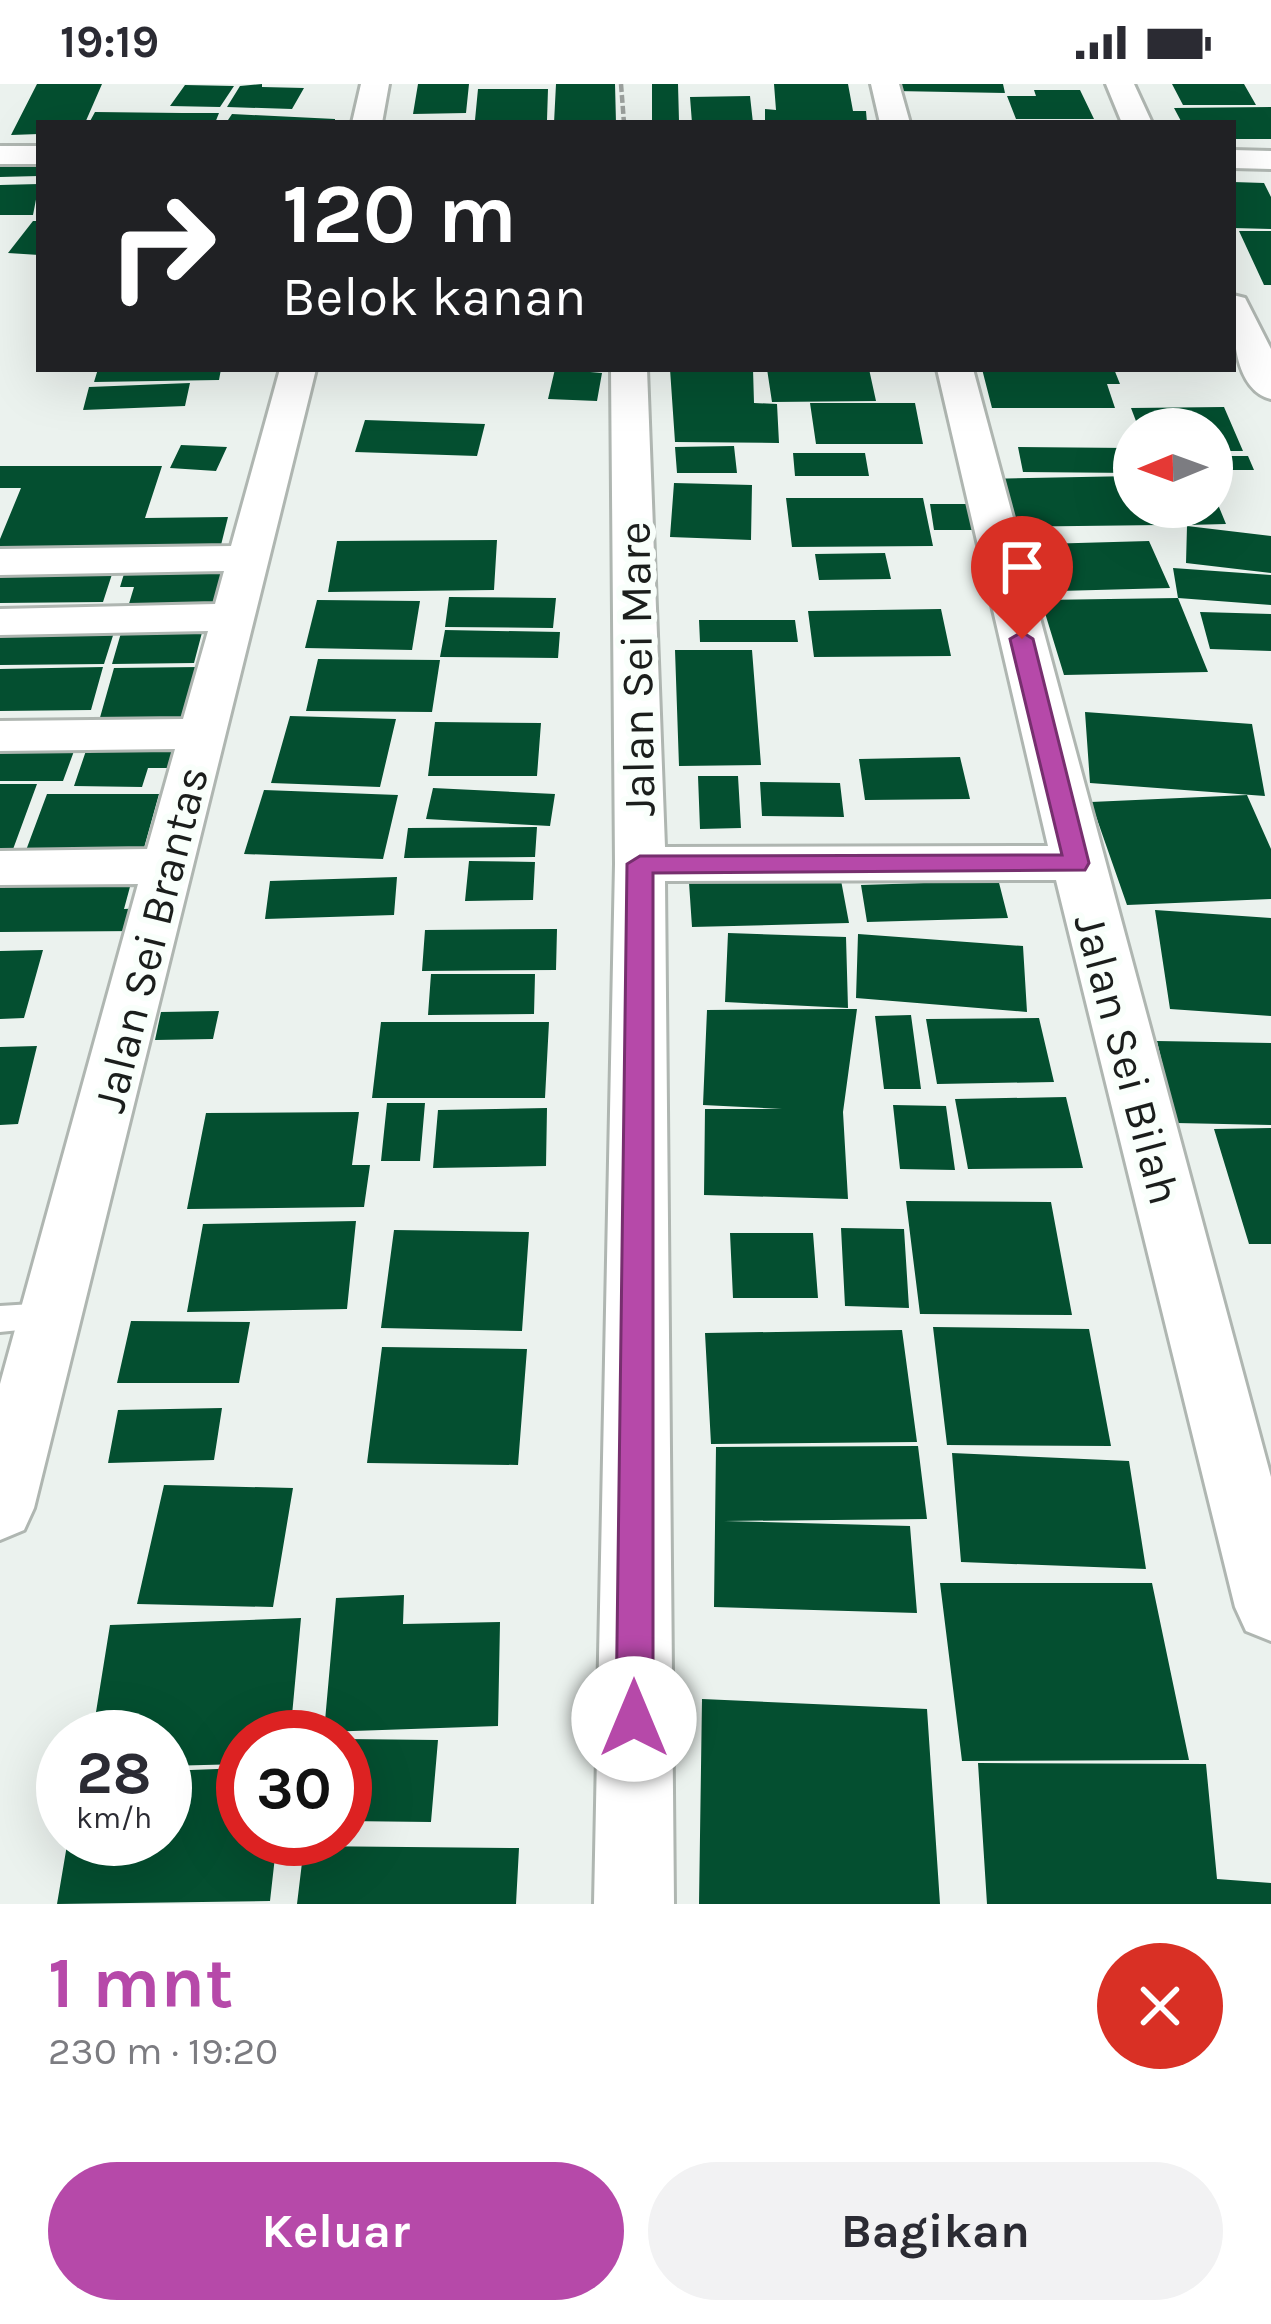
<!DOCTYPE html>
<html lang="id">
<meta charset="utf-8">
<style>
:root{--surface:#fff;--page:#f2f2f3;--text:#2b2b33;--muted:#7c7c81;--accent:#b649a9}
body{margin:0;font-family:Karla,sans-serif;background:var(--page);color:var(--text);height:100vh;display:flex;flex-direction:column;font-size:45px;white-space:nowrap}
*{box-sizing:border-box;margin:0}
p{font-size:39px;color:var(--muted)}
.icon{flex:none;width:66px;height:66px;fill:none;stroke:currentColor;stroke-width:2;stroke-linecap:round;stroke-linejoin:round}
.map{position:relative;height:1820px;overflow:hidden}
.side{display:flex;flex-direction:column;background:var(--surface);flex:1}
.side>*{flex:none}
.guide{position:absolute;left:36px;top:36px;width:1200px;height:252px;border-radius:0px;box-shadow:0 12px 48px #0002;background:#202124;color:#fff;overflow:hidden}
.needle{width:78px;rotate:269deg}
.fabs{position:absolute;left:1113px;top:324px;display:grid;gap:24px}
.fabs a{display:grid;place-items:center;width:120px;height:120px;border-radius:50%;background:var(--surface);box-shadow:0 12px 48px #0002;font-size:60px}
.speed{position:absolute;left:36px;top:1626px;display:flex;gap:24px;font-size:60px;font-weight:700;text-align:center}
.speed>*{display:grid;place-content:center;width:156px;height:156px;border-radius:50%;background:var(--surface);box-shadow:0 12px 48px #0002;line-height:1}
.speed small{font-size:30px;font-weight:400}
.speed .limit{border:18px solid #d22;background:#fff;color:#111}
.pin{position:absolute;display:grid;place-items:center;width:102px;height:102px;color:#fff;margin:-123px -51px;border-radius:50% 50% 50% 0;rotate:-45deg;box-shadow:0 0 12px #0007}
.pin .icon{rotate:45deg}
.me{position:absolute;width:132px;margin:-66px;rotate:0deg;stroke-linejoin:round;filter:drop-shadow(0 0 9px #0008)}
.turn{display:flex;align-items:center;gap:42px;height:252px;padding:0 48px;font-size:54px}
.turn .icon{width:156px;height:156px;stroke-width:2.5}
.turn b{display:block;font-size:84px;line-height:102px}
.round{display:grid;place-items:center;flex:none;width:126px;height:126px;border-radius:63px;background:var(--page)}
.overview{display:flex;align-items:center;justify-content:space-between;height:204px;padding:0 48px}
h1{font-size:72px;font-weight:700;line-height:90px;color:var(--accent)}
.action{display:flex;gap:24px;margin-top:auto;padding:24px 48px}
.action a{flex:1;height:138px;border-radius:72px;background:var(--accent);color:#fff;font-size:48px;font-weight:700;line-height:138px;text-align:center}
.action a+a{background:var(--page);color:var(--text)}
.status{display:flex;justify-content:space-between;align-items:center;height:84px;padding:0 60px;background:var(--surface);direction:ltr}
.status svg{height:33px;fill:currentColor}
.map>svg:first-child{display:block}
.building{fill:#044f30}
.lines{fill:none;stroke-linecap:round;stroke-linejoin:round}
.lane-casing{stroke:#afb6b1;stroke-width:6}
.street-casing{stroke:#afb6b1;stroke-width:6}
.path{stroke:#9ba09d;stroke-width:4.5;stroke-dasharray:8 3;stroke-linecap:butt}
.lane{fill:#fff;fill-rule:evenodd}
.street{fill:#fff;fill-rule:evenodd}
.route{fill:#b649a9;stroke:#762f6e;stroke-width:3}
.labels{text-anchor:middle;stroke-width:12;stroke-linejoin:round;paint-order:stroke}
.street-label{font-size:45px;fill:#1b1e1c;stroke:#f9fffb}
</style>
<div class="status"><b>19:19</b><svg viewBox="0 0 49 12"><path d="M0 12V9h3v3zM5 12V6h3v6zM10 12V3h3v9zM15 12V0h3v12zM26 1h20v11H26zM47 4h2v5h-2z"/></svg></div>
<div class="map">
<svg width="1271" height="1820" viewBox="0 0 1271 1820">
<rect width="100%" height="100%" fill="#ebf2ee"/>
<path class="building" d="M37 0H102L85 39H39V50L11 51Z
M262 0V3L304 4 292 25 227 23 240 2Z
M418 0H469L466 29 413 30Z
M556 0H615L616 39H554Z
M652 0H678L679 37H652Z
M774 0H848L853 27H866L867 39H765V25L776 26Z
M894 0H1003L1005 9 895 7Z
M1172 0H1244L1256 21H1183Z
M185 1 234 2 220 23 170 22Z
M478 5H548L547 36H475Z
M1034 6H1080L1094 35H1016L1007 12H1036Z
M750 12 753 39H692L690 13Z
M1271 23V55H1233V39H1182L1174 24Z
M95 28 182 29H219L215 39H89Z
M232 30 335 35V39H226Z
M0 76H39V92L0 93Z
M1233 98 1264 99 1271 113V145L1233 144Z
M39 100 33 131H0V101Z
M33 137H39V171L8 169Z
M1239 147H1271V201H1264Z
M98 285H221L219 296 94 298Z
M555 285 602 289 597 317 548 315Z
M670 285H753L754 319 777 320 779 359 675 358Z
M767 285H869L876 317 772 318Z
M982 285H1114L1120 300H1107L1115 324H992Z
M190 299 185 322 83 326 89 303Z
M810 319H915L923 360H816Z
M1224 323 1243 367H1212V345H1139L1131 324Z
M365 336 485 340 477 372 355 368Z
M181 361 227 363 216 387 170 384Z
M734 362 737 389H677L675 363Z
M1018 363 1129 364 1134 389 1023 388Z
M793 369H865L869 392H795Z
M1212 372H1248L1254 386H1212Z
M0 382H162L145 434 228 433 218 473 0 474V455L21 404H0Z
M1134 392V423H1153L1161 441 1000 443 984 395Z
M674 399 752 401 751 456 670 453Z
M1212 406 1226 440 1188 441 1181 423H1212Z
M786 414H923L933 462 792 463Z
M930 420H970L975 446H934Z
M1187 442 1271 452V489L1186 479Z
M497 456 494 506 328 508 337 457Z
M1149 457 1170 504 1022 508 1005 461Z
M885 469 891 495 819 496 815 470Z
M225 479 215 522 128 523 134 503H120L127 480Z
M115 481 103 518 0 519V482Z
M1173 484 1271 491V521L1178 514Z
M449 513 556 514 553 544 445 543Z
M1178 514 1208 588 1064 591 1041 516Z
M317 516 420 517 412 566 305 564Z
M941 525 951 572 814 573 808 527Z
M1200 528 1271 530V567L1210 565Z
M699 536H795L798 558H700Z
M204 541 194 579 112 580 123 542Z
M116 542 104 580 0 581V543Z
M445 546 560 548 558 574 440 573Z
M675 566H752L761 681 679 682Z
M318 575 440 576 432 628 306 627Z
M103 583 91 626 0 627V585Z
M199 583 187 636 99 637 114 584Z
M1085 628 1252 640 1265 712 1090 699Z
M290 632 396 635 380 703 271 699Z
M435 638 541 639 537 692H428Z
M90 655 154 665H181L175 684H148L142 703 74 702Z
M0 659H77L63 697H0Z
M960 673 970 715 865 716 859 675Z
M698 692H738L741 744 700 745Z
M760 698 840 699 844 733 762 732Z
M0 700H37L12 768 0 767Z
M433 704 555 710 550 742 426 735Z
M264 706 398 711 383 775 244 770Z
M47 710H159L142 771 25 769Z
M1247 711 1271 765V815L1127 821 1091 718Z
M537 743 535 773 404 774 408 744Z
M469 777 535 778 533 816 465 817Z
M688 784 840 791 849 839 692 843Z
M996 787 1008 834 867 838 861 801 924 799 922 789Z
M0 788H134L124 825 144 824 139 847 0 848Z
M397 793 394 831 265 835 270 797Z
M1155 826 1271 834V932L1170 925Z
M557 845 556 886 422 887 425 846Z
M728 849 846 853 848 924 725 918Z
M858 850 1023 862 1027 928 856 914Z
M43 866 24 934 0 935V867Z
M431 890H535L534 930 428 931Z
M846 925H857L843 1028 848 1115 704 1111 705 1025H782L703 1021 707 926Z
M219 927 213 955 155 956 161 928Z
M911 931 921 1005H884L875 932Z
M1039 934 1054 998 937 1000 926 935Z
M381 938H549L545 1014H372Z
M1157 957 1271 959V1041L1176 1039Z
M37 962 18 1040 0 1041V963Z
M1066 1013 1083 1084 968 1085 955 1015Z
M387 1019H425L420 1077H381Z
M893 1021 946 1022 955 1086 900 1085Z
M547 1024 546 1082 433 1084 438 1026Z
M359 1028 352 1081H370L364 1123 187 1125 206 1029Z
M1271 1044V1160H1249L1214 1045Z
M906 1117 1051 1118 1072 1231 920 1230Z
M356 1137 347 1225 187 1228 203 1140Z
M841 1144 904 1145 909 1224 845 1222Z
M394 1146 529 1148 522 1247 381 1244Z
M730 1149H813L818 1214H733Z
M131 1237 250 1238 239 1299H117Z
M933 1243 1089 1245 1111 1362 947 1361Z
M902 1246 917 1358 711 1360 705 1249Z
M382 1263 527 1265 518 1381 367 1379Z
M222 1324 214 1376 108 1379 118 1326Z
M918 1362 927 1435 724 1437 910 1442 917 1529 714 1523 716 1363Z
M952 1369 1129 1377 1146 1485 961 1478Z
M164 1401 293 1404 273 1523 137 1520Z
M940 1499H1152L1189 1676 962 1677Z
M404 1511 403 1540 500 1538 498 1642 324 1648 336 1514Z
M301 1534 290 1653H243V1680L165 1682V1653H92L110 1541Z
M702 1615 927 1625 940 1820H699Z
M345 1655 438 1656 431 1738 345 1737Z
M978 1679 1206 1680 1217 1795 1271 1799V1820H987Z
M243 1684V1755H277L270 1817 57 1820 68 1755H165V1687Z
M304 1762 519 1764 516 1820H297Z"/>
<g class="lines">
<defs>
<path id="lane" d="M48 1219 59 1222 64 1232 59 1242 0 1248V1222Z"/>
<path id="street" d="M361 0H389L382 39H352Z
M871 0H899L910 39H880Z
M1106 0H1134L1152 39H1122Z
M0 62H39V80H0Z
M1233 66 1271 67V85L1233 84Z
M1233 211 1245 214 1271 265V315C1232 305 1233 243 1233 211Z
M280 285H316L34 1424 24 1446 0 1456V1300L138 800 0 801V767L147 765 175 665 0 667V637L183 635 208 547 0 551V525L215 520 224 487 0 491V465L231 462Z
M611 285H647L665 763 1048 762 937 285H973L1271 1393V1557L1246 1547 1235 1523 1056 796 665 797 674 1820H594L615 780Z"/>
</defs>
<use href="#lane" class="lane-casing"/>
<use href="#street" class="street-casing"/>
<path class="path" d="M621 0 624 39"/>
<use href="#lane" class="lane"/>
<use href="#street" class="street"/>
</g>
<path class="route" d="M1022 548 1033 555 1089 779 1085 786 653 789V1635L648 1648 634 1654 621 1648 616 1635 627 780 640 772 1062 771 1010 555Z"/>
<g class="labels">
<g class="street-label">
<text transform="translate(636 585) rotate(-91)" y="16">Jalan Sei Mare</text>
<text transform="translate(150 855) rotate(-76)" y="16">Jalan Sei Brantas</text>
<text transform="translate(1128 975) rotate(75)" y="16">Jalan Sei Bilah</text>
</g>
</g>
</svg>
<div class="fabs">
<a><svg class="needle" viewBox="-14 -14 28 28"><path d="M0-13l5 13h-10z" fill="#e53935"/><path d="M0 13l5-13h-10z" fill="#7c7c81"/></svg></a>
</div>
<div class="speed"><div>28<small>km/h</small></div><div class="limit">30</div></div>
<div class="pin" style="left:1022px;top:555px;background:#d93025"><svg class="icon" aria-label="arrive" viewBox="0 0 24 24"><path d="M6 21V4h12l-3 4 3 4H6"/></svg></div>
<svg class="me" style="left:634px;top:1635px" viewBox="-20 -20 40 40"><circle r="19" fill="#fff"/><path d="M0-13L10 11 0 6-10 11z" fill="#b649a9"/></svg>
<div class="guide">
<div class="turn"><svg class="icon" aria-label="right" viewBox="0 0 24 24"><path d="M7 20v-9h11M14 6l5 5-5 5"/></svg><div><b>120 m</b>Belok kanan</div></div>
</div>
</div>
<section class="side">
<div class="overview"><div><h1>1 mnt</h1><p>230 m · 19:20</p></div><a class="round" style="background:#d93025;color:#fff"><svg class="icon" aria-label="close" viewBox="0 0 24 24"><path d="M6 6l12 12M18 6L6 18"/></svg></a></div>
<div class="action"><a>Keluar</a><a>Bagikan</a></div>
</section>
